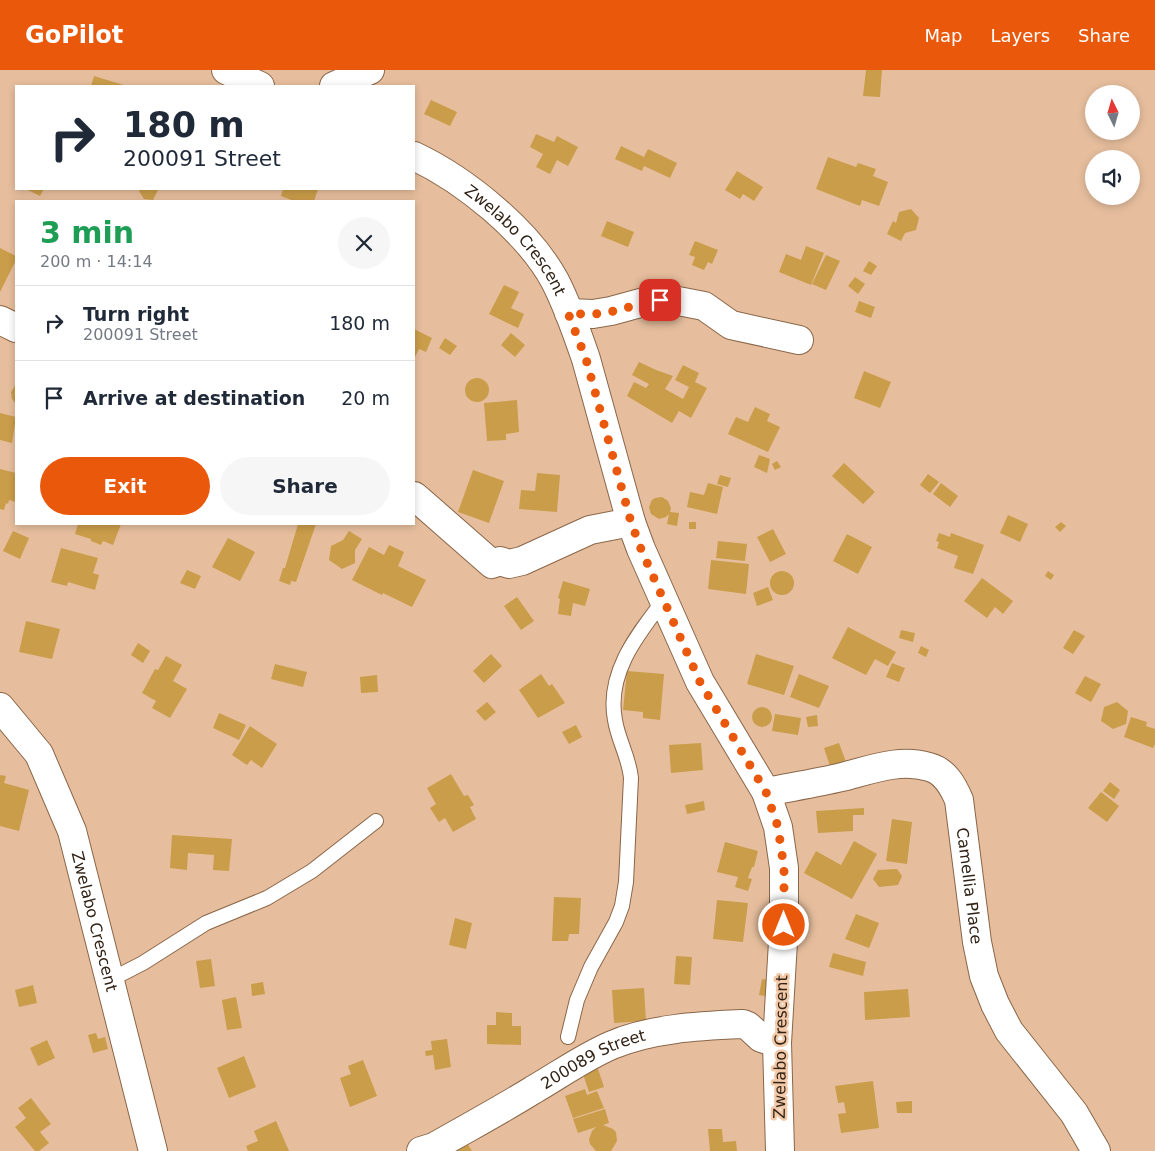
<!DOCTYPE html>
<meta charset="utf-8">
<style>
:root{--surface:#fff;--page:#f6f6f7;--text:#1f2937;--muted:#747a83;--line:#e0e1e3;--accent:#ea580c}
body{margin:0;font-family:"DejaVu Sans",sans-serif;background:var(--page);color:var(--text);height:100vh;display:flex;flex-direction:column;font-size:19px;white-space:nowrap}
*{box-sizing:border-box;margin:0}
p{font-size:16px;color:var(--muted)}
.icon{flex:none;width:28px;height:28px;fill:none;stroke:currentColor;stroke-width:2;stroke-linecap:round;stroke-linejoin:round}
.map{position:relative;flex:1;overflow:hidden}
.side{position:absolute;left:15px;top:130px;width:400px;height:325px;display:flex;flex-direction:column;background:var(--surface);border-radius:0px;box-shadow:0 2px 8px #0003}
.side>*{flex:none}
.hud{position:absolute;left:15px;top:15px;width:400px;height:105px;border-radius:0px;box-shadow:0 2px 8px #0003;background:#fff;color:var(--text);overflow:hidden}
.needle{width:32px;rotate:355deg}
.buttons{position:absolute;left:1085px;top:15px;display:grid;gap:10px}
.buttons a{display:grid;place-items:center;width:55px;height:55px;border-radius:50%;background:var(--surface);box-shadow:0 2px 8px #0003;font-size:25px}
.pin{position:absolute;display:grid;place-items:center;width:42px;height:42px;color:#fff;margin:-21px;border-radius:10px;box-shadow:0 2px 8px #0006}
.me{position:absolute;width:55px;margin:-28px;rotate:0deg;stroke-linejoin:round;filter:drop-shadow(0 0 4px #0008)}
.turn{display:flex;align-items:center;gap:18px;height:105px;padding:0 25px;font-size:22px}
.turn .icon{width:65px;height:65px;stroke-width:2.5}
.turn b{display:block;font-size:35px;line-height:42px}
.round{display:grid;place-items:center;flex:none;width:52px;height:52px;border-radius:26px;background:var(--page)}
.overview{display:flex;align-items:center;justify-content:space-between;height:85px;padding:0 25px}
h1{font-size:30px;font-weight:700;line-height:38px;color:#1e9e55}
.cta{display:flex;gap:10px;margin-top:auto;padding:10px 25px}
.cta a{flex:1;height:58px;border-radius:30px;background:var(--accent);color:#fff;font-size:20px;font-weight:700;line-height:58px;text-align:center}
.cta a+a{background:var(--page);color:var(--text)}
ul{padding:0;list-style:none}
li{display:flex;align-items:center;gap:15px;height:75px;padding:0 25px;border-top:1px solid var(--line)}
li div{flex:1}
li b{display:block;font-size:19px}
li em{font-style:normal}
header{display:flex;align-items:center;gap:30px;box-sizing:border-box;height:70px;padding:0 25px;background:var(--accent);color:#fff}
header strong{font-size:24px}
nav{display:flex;gap:28px;margin-inline-start:auto;font-size:18px}
.map>svg:first-child{display:block}
.building{fill:#ca9d4a}
.lines{fill:none;stroke-linecap:round;stroke-linejoin:round}
.service-casing{stroke:#8a6648;stroke-width:16}
.minor-casing{stroke:#8a6648;stroke-width:30}
.service{stroke:#fff;stroke-width:14}
.minor{stroke:#fff;stroke-width:28}
.route{stroke:#ea580c;stroke-width:9;stroke-dasharray:0 16.2}
.labels{text-anchor:middle;stroke-width:5;stroke-linejoin:round;paint-order:stroke}
.street-label{font-size:16px;fill:#312215;stroke:#f3caa9}
</style>
<header>
<strong>GoPilot</strong>
<nav><a>Map</a><a>Layers</a><a>Share</a></nav>
</header>
<div class="map">
<svg width="1155" height="1081" viewBox="0 0 1155 1081">
<rect width="100%" height="100%" fill="#e6be9d"/>
<path class="building" d="M866 0H882L880 27 863 26Z
M94 6 127 16H91Z
M431 30 457 42 450 56 424 44Z
M536 64 554 72 557 66 578 77 568 96 557 90 550 104 536 97 543 84 530 77Z
M621 76 644 87 648 79 677 93 670 108 644 96 642 101 615 89Z
M828 87 856 97 858 93 876 99 873 106 888 112 879 136 862 130 860 136 816 119Z
M737 101 763 117 754 131 743 124 740 129 725 120Z
M26 119H44L40 126Z
M140 119H157L158 120 153 130 144 129 139 121Z
M283 119H318L314 131H294L281 126Z
M911 139 919 148 916 160 905 163 901 171 887 164 893 151 896 153 899 142Z
M607 151 634 162 628 177 601 166Z
M695 171 718 180 712 194 708 192 704 200 692 195 695 187 689 185Z
M806 176 824 183 811 215 779 202 786 184 801 190Z
M0 178 16 186V190L0 222Z
M826 185 840 191 826 220 812 214Z
M869 191 877 196 871 205 863 201Z
M855 207 865 214 858 224 848 216Z
M504 215 519 222 511 238 524 244 518 258 489 244Z
M859 231 875 237 871 248 855 242Z
M414 259 432 268 426 282 419 279 414 289Z
M511 263 525 275 515 287 501 275Z
M445 268 457 276 450 285 439 278Z
M639 292 656 300 673 306 665 319 683 329 689 317 675 310 683 295 699 303 695 312 707 318 691 348 679 341 672 353 627 326 634 312 646 318 649 314 632 305Z
M864 301 891 312 880 338 854 328Z
M465 320a12 12 0 1 1 24 0a12 12 0 1 1-24 0Z
M16 314V334L12 329 11 322Z
M517 330 519 362 506 364V370L487 371 484 333Z
M755 337 770 344 767 351 780 357 768 382 728 364 736 347 748 352Z
M0 343 16 347 12 373 0 370Z
M759 385 770 389 767 403 754 397Z
M777 391 781 397 775 400 772 394Z
M844 393 875 422 863 434 832 406Z
M0 399 16 403V432L9 430 8 434 6 433 4 440 0 439Z
M473 400 504 411 489 453 458 442Z
M537 403 560 405 557 442 519 439 521 420 535 421Z
M928 404 939 412 930 423 920 415Z
M720 405 731 408 728 417 717 414Z
M708 413 723 417 717 444 687 437 690 422 704 425Z
M941 413 958 426 950 437 933 424Z
M662 427 668 431 671 438 670 442 679 443 677 456 667 454 669 444 666 447 659 449 651 444 649 437 652 430 655 428Z
M1008 445 1028 454 1020 472 1000 463Z
M689 452H696V459H689Z
M1061 452 1066 456 1060 462 1055 457Z
M78 454H121L113 475 103 471 101 475 91 471V469L75 464Z
M298 454H316L296 512 291 511 290 515 279 511 283 498H285Z
M773 459 786 484 770 492 757 467Z
M13 461 29 468 20 489 3 481Z
M349 461 362 469 355 480V493L342 499 329 490 331 476 343 470Z
M939 463 950 467 951 463 984 475 973 504 954 498 958 486 937 478 939 472 936 471Z
M847 464 872 477 858 504 833 491Z
M228 468 255 482 240 511 212 497Z
M718 471 747 474 745 491 716 488Z
M389 475 404 482 398 496 426 510 412 537 383 523 382 525 352 510 369 477 384 485Z
M61 478 98 488 93 503 99 505 95 520 68 512 67 516 51 512Z
M711 490 749 494 746 524 708 519Z
M187 500 201 506 195 519 180 513Z
M1048 501 1054 505 1051 510 1045 506Z
M770 513a12 12 0 1 1 24 0a12 12 0 1 1-24 0Z
M982 508 1013 531 1003 544 995 537 987 548 964 531Z
M563 511 590 519 585 536 573 533 571 546 558 544 560 529 558 528Z
M768 517 773 530 757 536 753 523Z
M517 527 534 551 521 560 504 536Z
M26 551 60 559 52 589 19 582Z
M848 557 896 582 888 596 875 589 866 605 832 588Z
M901 560 915 563 913 572 899 568Z
M1074 560 1085 566 1073 584 1063 578Z
M138 573 150 581 143 593 131 585Z
M921 576 929 580 926 587 918 583Z
M491 584 502 596 484 613 473 601Z
M756 584 794 596 784 625 747 614Z
M166 586 182 595 173 611 187 619 170 648 152 638 156 631 142 623 155 599 158 600Z
M892 593 905 598 899 612 886 607Z
M275 594 307 602 303 617 271 609Z
M627 601 664 604 660 650 643 648V642L623 640Z
M541 604 549 616 552 614 565 633 538 648 519 620Z
M799 604 829 616 819 638 790 627Z
M377 605 378 622 361 623 360 607Z
M1085 606 1101 614 1091 632 1075 623Z
M487 632 496 642 485 651 476 641Z
M1117 632 1128 641 1126 654 1113 659 1101 651 1104 637Z
M752 647a10 10 0 1 1 20 0a10 10 0 1 1-20 0Z
M219 643 246 655 239 670 213 658Z
M775 644 801 648 798 665 772 661Z
M817 645 818 656 808 657 806 647Z
M1131 647 1147 652 1146 656 1155 659V674L1153 678 1124 667Z
M576 655 582 667 569 674 562 662Z
M250 656 277 674 262 698 251 690 247 695 232 685Z
M701 673 703 700 671 703 669 675Z
M839 673 849 700 833 705 824 678Z
M451 704 464 726 468 725 474 735 470 737 476 749 453 762 445 748 439 752 430 738 436 734 427 718Z
M0 705 6 706 4 713 29 720 19 761 0 756Z
M1110 712 1120 720 1114 729 1103 721Z
M1101 722 1119 736 1107 752 1088 738Z
M704 731 705 740 687 744 685 735Z
M864 738V745H853V761L818 763 816 741Z
M892 749 912 752 907 794 886 791Z
M172 765 232 769 229 801 213 800 214 785 188 783 187 800 170 798Z
M854 771 877 784 852 829 804 803 816 781 841 795Z
M725 772 758 781 754 797H752L748 808 752 809 748 821 735 817 738 807 717 802Z
M897 799 902 806 898 815 879 817 873 809 878 800Z
M554 827 581 828 579 864H569L568 871H552Z
M717 830 748 833 743 872 713 869Z
M856 844 879 853 869 878 845 869Z
M455 848 472 853 466 879 449 875Z
M833 883 866 892 863 906 829 897Z
M676 886 692 887 690 915 674 914Z
M211 889 215 916 200 918 196 891Z
M762 909 772 910 769 927 759 925Z
M263 912 265 924 252 926 251 914Z
M33 915 37 933 19 937 15 920Z
M644 918 646 951 614 953 612 920Z
M908 919 910 947 865 950 864 922Z
M236 927 242 958 227 960 222 930Z
M496 942 512 943V956H521V975L487 974V955H496Z
M96 963 98 969 105 967 108 979 93 983 88 965Z
M447 969 451 997 435 1000 433 985 426 986 425 981 432 980 431 971Z
M47 970 55 988 38 996 30 978Z
M244 986 256 1017 229 1028 217 998Z
M363 990 377 1026 350 1037 340 1008 351 1004 348 996Z
M596 993 604 1017 589 1022 581 998Z
M873 1011 879 1058 841 1063 838 1044 846 1043 844 1032 838 1033 835 1016Z
M585 1019 587 1025 597 1021 604 1038 573 1048 565 1026Z
M31 1028 51 1054 40 1062 49 1073 39 1081H35L15 1057 26 1048 18 1038Z
M912 1031V1043H897L896 1032Z
M605 1039 609 1053 603 1055 613 1059 616 1062 617 1071 611 1081H596L590 1074 589 1069 592 1061 596 1057 578 1063 573 1049Z
M276 1051 289 1081H248L246 1076 258 1071 254 1061Z
M708 1059H722L723 1072 736 1071 737 1081H710Z
M467 1073 472 1081H453Z"/>
<g class="lines">
<defs>
<path id="service" d="M110 910 143 893 206 853 267 828 312 801 376 751
M568 967 577 930 591 897 616 852 622 836 626 812 631 708C629 687 618 670 615 650 606 603 638 564 664 530"/>
<g id="minor">
<path d="M226 0 260 16"/>
<path d="M334 16 370 0"/>
<path id="s1" d="M414 86C465 110 528 161 555 211 568 236 577 263 586 289L631 452 641 479 700 612 766 722 778 757 784 798V855L777 973 780 1081"/>
<path d="M569 243 593 244 611 241 644 232 660 229 678 231 704 236 731 255 799 270"/>
<path d="M0 250 16 258"/>
<path d="M414 426 419 430 492 494 500 491 509 494 522 491 590 460 631 452"/>
<path id="s2" d="M0 637 39 684 72 761 153 1081"/>
<path id="s3" d="M766 722C791 717 817 713 842 707 870 700 900 688 929 697 945 701 953 716 959 730L977 872 984 906 995 934 1009 961 1074 1043 1096 1081"/>
<path id="s4" d="M421 1081 434 1077C467 1058 501 1040 533 1020 559 1005 584 987 612 975 652 958 700 956 743 954L748 956 761 968 777 973"/>
</g>
</defs>
<use href="#service" class="service-casing"/>
<use href="#minor" class="minor-casing"/>
<use href="#service" class="service"/>
<use href="#minor" class="minor"/>
</g>
<g class="lines">
<path class="route" d="M660 230C637 233 616 243 593 244 585 245 576 243 568 243L586 289 631 452 641 479 700 612 766 722 778 757 784 798V855"/>
</g>
<g class="labels">
<g class="street-label">
<text dy="6" stroke="none"><textPath href="#s1" startOffset="134">Zwelabo Crescent</textPath></text>
<text dy="6" stroke="none"><textPath href="#s3" startOffset="299">Camellia Place</textPath></text>
<text dy="6" stroke="none"><textPath href="#s2" startOffset="238">Zwelabo Crescent</textPath></text>
<text transform="translate(780 977) rotate(-89)" y="6">Zwelabo Crescent</text>
<text dy="6" stroke="none"><textPath href="#s4" startOffset="196">200089 Street</textPath></text>
</g>
</g>
</svg>
<div class="buttons">
<a><svg class="needle" viewBox="-14 -14 28 28"><path d="M0-13l5 13h-10z" fill="#e53935"/><path d="M0 13l5-13h-10z" fill="#747a83"/></svg></a>
<a><svg class="icon" aria-label="sound" viewBox="0 0 24 24"><path d="M4 9h4l5-4v14l-5-4H4zM17 9q2 3 0 6"/></svg></a>
</div>
<div class="pin" style="left:660px;top:230px;background:#d93025"><svg class="icon" aria-label="arrive" viewBox="0 0 24 24"><path d="M6 21V4h12l-3 4 3 4H6"/></svg></div>
<svg class="me" style="left:784px;top:855px" viewBox="-20 -20 40 40"><circle r="17" fill="#ea580c" stroke="#fff" stroke-width="3"/><path d="M0-11L8 9 0 5-8 9z" fill="#fff"/></svg>
<div class="hud">
<div class="turn"><svg class="icon" aria-label="right" viewBox="0 0 24 24"><path d="M7 20v-9h11M14 6l5 5-5 5"/></svg><div><b>180 m</b>200091 Street</div></div>
</div>
<section class="side">
<div class="overview"><div><h1>3 min</h1><p>200 m · 14:14</p></div><a class="round"><svg class="icon" aria-label="close" viewBox="0 0 24 24"><path d="M6 6l12 12M18 6L6 18"/></svg></a></div>
<ul>
<li><svg class="icon" aria-label="right" viewBox="0 0 24 24"><path d="M7 20v-9h11M14 6l5 5-5 5"/></svg><div><b>Turn right</b><p>200091 Street</p></div><em>180 m</em></li>
<li><svg class="icon" aria-label="arrive" viewBox="0 0 24 24"><path d="M6 21V4h12l-3 4 3 4H6"/></svg><div><b>Arrive at destination</b></div><em>20 m</em></li>
</ul>
<div class="cta"><a>Exit</a><a>Share</a></div>
</section>
</div>
